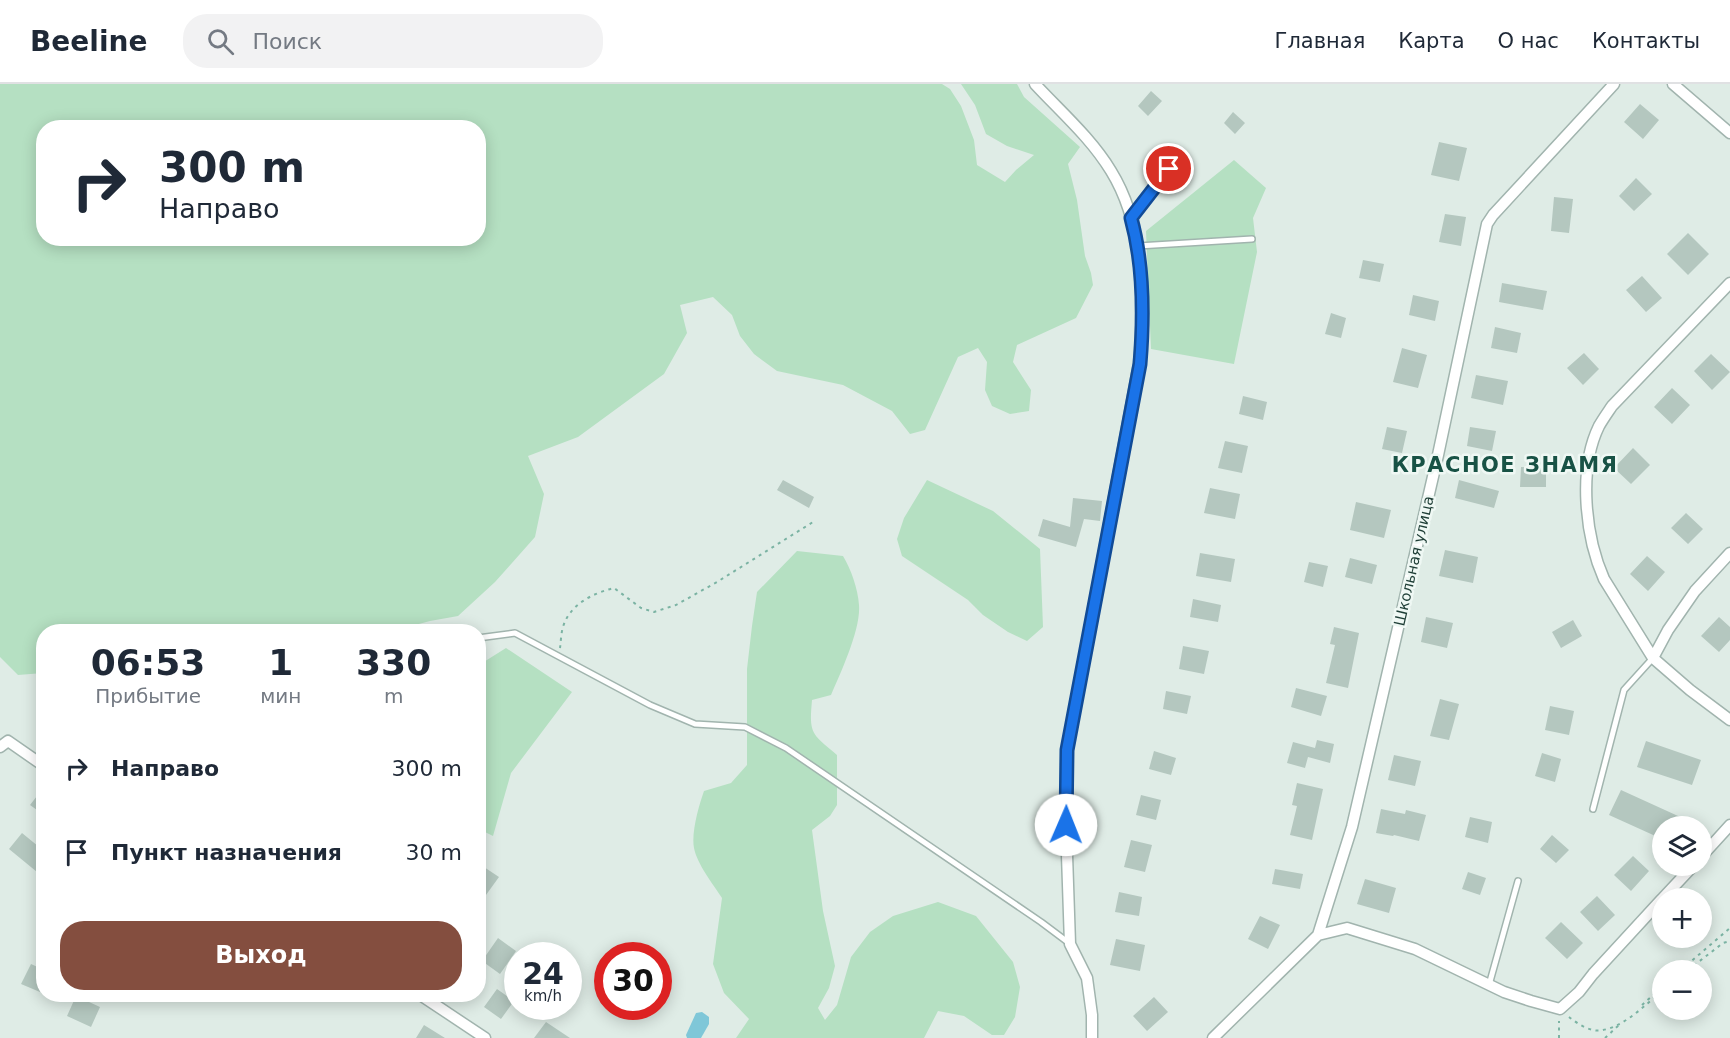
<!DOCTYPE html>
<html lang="ru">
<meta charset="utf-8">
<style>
:root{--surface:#fff;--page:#f2f2f3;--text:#1f2937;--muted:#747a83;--line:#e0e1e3;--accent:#844e3f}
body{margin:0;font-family:"DejaVu Sans",sans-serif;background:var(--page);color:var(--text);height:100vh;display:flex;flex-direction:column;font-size:22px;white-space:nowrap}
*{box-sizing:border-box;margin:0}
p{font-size:20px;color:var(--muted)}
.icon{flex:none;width:33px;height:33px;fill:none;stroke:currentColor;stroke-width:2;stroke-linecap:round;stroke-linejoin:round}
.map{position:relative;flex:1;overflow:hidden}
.side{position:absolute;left:36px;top:540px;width:450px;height:378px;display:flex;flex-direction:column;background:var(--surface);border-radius:24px;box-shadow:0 3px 15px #0003}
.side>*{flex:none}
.banner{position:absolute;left:36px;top:36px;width:450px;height:126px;border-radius:24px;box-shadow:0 3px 15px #0003;background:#fff;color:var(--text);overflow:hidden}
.buttons{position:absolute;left:1652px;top:732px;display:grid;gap:12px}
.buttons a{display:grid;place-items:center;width:60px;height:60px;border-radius:50%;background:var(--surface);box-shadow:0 3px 15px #0003;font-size:30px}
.speed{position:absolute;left:504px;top:858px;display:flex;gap:12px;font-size:30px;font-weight:700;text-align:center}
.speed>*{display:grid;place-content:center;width:78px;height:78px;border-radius:50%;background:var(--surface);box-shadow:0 3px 15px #0003;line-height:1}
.speed small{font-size:15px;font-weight:400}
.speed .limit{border:9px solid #d22;background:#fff;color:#111}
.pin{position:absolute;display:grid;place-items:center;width:51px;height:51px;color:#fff;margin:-26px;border:3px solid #fff;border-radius:50%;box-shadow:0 2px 6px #0007}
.me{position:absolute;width:66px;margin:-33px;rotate:1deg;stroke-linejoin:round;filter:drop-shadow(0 0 4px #0008)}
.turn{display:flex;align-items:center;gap:21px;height:126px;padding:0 24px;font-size:27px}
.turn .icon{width:78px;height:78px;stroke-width:2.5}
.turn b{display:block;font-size:42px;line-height:51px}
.eta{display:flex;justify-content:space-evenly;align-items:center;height:102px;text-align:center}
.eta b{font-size:36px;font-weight:800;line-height:42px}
.button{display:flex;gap:12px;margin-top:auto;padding:12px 24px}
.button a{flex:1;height:69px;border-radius:24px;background:var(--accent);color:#fff;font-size:24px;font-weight:800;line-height:69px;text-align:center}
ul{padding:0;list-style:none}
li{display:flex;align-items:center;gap:18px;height:84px;padding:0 24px}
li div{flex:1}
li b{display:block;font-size:22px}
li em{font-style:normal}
header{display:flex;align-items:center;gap:36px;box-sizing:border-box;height:84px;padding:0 30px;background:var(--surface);border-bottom:2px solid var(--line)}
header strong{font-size:28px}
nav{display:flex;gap:33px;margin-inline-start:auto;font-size:21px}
.search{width:420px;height:54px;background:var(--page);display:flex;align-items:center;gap:15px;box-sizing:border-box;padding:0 21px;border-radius:24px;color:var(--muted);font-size:22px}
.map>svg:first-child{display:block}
.green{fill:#b5e0c2;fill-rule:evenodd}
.water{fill:#7fc7d8}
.building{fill:#b4c7bf}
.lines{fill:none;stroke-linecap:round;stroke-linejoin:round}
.lane-casing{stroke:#a1b4ae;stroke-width:8}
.street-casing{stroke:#a1b4ae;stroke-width:13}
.path{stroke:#7bb3a3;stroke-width:2;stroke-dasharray:3 4.5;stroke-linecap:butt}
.lane{stroke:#fff;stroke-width:5}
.street{stroke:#fff;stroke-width:10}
.route-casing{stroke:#114b97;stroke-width:15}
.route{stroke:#1a73e8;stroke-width:10}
.labels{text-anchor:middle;stroke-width:5;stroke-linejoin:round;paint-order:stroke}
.street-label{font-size:15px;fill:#1e3e36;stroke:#eff8f4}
.district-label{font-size:21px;font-weight:bold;letter-spacing:1.5px;fill:#185245;stroke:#eff8f4}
</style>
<header>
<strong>Beeline</strong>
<div class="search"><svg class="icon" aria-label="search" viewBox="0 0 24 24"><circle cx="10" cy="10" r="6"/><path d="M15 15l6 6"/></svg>Поиск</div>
<nav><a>Главная</a><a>Карта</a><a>О нас</a><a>Контакты</a></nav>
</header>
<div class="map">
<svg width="1730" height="954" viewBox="0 0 1730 954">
<rect width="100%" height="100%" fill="#dfece6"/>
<path class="green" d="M0 0H942L950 5 961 22 974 56 977 81 1005 98 1016 86 1034 71 1007 62 986 50 975 21 961 0H1017L1024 13 1080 63 1068 80 1077 116 1085 172 1091 189 1093 201 1076 234 1017 261 1013 278 1031 306 1029 327 1010 330 992 322 985 306 987 278 978 264 958 273 925 346 910 350 892 327 843 301 777 287 754 270 740 252 732 231 713 213 680 221 687 249 664 290 578 353 528 372 544 410 535 453 495 498 458 532 430 537 389 548H44L43 589 18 591 0 573ZM44 44H478V154H44Z
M1234 76 1266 104 1253 134 1257 168 1234 280 1151 265 1146 147Z
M927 396 993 427 1040 465 1043 543 1027 557 1008 548 983 531 968 516 902 472 897 455 904 434Z
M797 467 843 472C851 485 858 505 859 521 861 545 841 588 831 611L812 616C809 650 811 649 837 671V721L830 732 812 746 823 827 835 882 829 904 818 924 825 936 837 921 851 873 870 848 893 832 938 818 976 832 1013 878 1020 903 1015 933 1004 951H992L964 932 938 927 924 954H736L749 935 724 909 713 880 722 814C713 800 697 780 694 764 691 749 699 721 704 707L731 699 747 681V585L752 542 757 508Z
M506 564 572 608 511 689 493 752 479 745V581Z"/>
<path class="water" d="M702 928 709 933V940L701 954H687L686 951 696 929Z"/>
<path class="building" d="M1151 7 1162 17 1148 32 1138 22Z
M1640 20 1659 36 1643 55 1624 38Z
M1233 28 1245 39 1235 50 1224 39Z
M1439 58 1467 64 1459 97 1431 91Z
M1636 94 1652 110 1634 127 1619 112Z
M1554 113 1573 115 1569 149 1551 147Z
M1445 130 1466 133 1461 162 1439 158Z
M1688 149 1709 170 1688 191 1667 170Z
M1363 176 1384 180 1380 198 1359 194Z
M1642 192 1662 214 1646 228 1626 206Z
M1502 199 1547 207 1543 226 1499 218Z
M1413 211 1439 217 1435 237 1409 231Z
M1331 229 1346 234 1341 254 1325 250Z
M1495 243 1521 249 1517 269 1491 264Z
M1402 264 1427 271 1418 304 1393 298Z
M1584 269 1599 285 1583 301 1567 284Z
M1711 270 1730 288 1712 306 1694 287Z
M1476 291 1508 297 1503 321 1471 314Z
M1672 304 1690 321 1672 340 1654 323Z
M1243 312 1267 318 1263 336 1239 330Z
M1387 343 1407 347 1402 369 1382 365Z
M1470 343 1496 347 1492 367 1467 362Z
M1225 357 1248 362 1242 389 1218 384Z
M1633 364 1650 381 1631 400 1614 384Z
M1521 383 1546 384V403H1520Z
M783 396 814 413 809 424 777 406Z
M1459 396 1499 407 1494 424 1455 414Z
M1210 404 1240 410 1235 435 1204 429Z
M1073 414 1102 417 1100 437 1084 435 1076 463 1038 452 1043 435 1070 443Z
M1356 418 1391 426 1384 454 1350 446Z
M1686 429 1703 445 1688 460 1671 444Z
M1445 466 1478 473 1473 499 1439 492Z
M1200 469 1235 475 1231 498 1196 492Z
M1647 472 1665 488 1648 507 1630 490Z
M1350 474 1377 481 1372 500 1345 493Z
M1309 478 1328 482 1323 503 1304 498Z
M1193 515 1221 521 1218 538 1190 533Z
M1426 533 1453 539 1447 564 1421 558Z
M1719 533 1730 543V556L1719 568 1701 552Z
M1573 536 1582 552 1561 564 1552 548Z
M1334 543 1359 549 1348 604 1326 599 1335 561 1330 560Z
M1183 562 1209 567 1204 590 1179 585Z
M1296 604 1327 612 1321 632 1291 623Z
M1166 607 1191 612 1187 630 1163 625Z
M1440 615 1459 620 1449 656 1430 652Z
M1550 622 1574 627 1569 651 1545 646Z
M1317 656 1334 660 1330 679 1308 673 1305 684 1287 679 1293 658 1315 664Z
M1646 657 1701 676 1692 701 1637 683Z
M1154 667 1176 674 1171 691 1149 685Z
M1542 669 1561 675 1555 698 1535 692Z
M1394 671 1421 677 1415 702 1388 696Z
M1297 699 1323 705 1312 756 1290 751 1297 722 1292 721Z
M44 703V731L30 721Z
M1621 706 1700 742H1662V755L1609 731Z
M1141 711 1161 716 1156 736 1136 731Z
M1381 725 1405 730 1406 726 1426 731 1419 757 1394 751 1393 752 1376 749Z
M1470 733 1492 738 1488 759 1465 753Z
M22 749 44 767V781L37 788 9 765Z
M1552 751 1569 766 1556 779 1540 765Z
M1131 756 1152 761 1145 788 1124 783Z
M1633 772 1649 787 1631 807 1614 791Z
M478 779 499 793 478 822Z
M1275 785 1303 790 1300 805 1272 800Z
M1468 788 1486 794 1480 811 1462 805Z
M1365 795 1396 804 1389 829 1357 820Z
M1119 808 1142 813 1139 832 1115 828Z
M1597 812 1615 831 1598 847 1580 828Z
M1260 832 1280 841 1268 865 1248 855Z
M1561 838 1583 859 1567 875 1545 854Z
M498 854 516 867 500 890 482 877Z
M1116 855 1145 861 1140 887 1110 881Z
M31 880 44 886V900L40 908 21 900Z
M497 905 514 917 501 935 484 923Z
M76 912 100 923 91 943 67 932Z
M1154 913 1168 928 1147 947 1133 932Z
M546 938 570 954H534Z
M424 941 445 954H416Z"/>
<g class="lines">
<defs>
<path id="lane" d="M1132 133 1182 69
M1138 162 1252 155
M478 554 515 549 650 621 695 640 745 643 786 664 1041 838 1069 859
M1593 725 1624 606 1653 574
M1489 901 1518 797"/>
<path id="street" d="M1035 0C1061 28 1091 54 1111 87 1145 142 1145 217 1139 280L1067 666 1066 741 1070 860 1087 894 1092 931V954
M1673 0 1730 49
M1730 199 1612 322C1608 328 1603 335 1599 342 1578 385 1585 452 1604 495L1653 574 1690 606 1730 636
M1653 574 1668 546 1695 507 1730 469
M0 663 8 657 44 682
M1701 773 1730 741
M1663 814 1693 782
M1318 851 1347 844 1415 865 1504 908 1531 917 1560 925 1579 908 1593 890 1662 815
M419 910 485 954
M1213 954 1318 851 1352 743 1438 371 1487 140 1493 131 1614 0"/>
</defs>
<use href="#lane" class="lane-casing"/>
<use href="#street" class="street-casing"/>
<path class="path" d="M560 564C561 557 561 547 564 540 572 519 594 509 614 504L641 524 654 528 676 521 717 498 813 438
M1681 886 1730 844
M1688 886 1723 859 1730 857
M1642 921 1662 903
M1569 933C1578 940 1591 949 1603 946 1625 942 1645 921 1662 907
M1559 954V937
M1605 954 1619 941"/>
<use href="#lane" class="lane"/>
<use href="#street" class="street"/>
</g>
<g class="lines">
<defs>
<path id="route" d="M1066 741 1067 666 1140 280C1144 232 1144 181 1131 134L1169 85"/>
</defs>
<use href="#route" class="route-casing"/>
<use href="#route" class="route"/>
</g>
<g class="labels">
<g class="street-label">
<text transform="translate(1414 477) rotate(-77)" y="5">Школьная улица</text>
</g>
<g class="district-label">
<text x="1505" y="388">КРАСНОЕ ЗНАМЯ</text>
</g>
</g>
</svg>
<div class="buttons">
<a><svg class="icon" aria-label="layers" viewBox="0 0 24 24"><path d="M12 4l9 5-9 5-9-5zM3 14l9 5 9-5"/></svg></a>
<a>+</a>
<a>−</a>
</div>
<div class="speed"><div>24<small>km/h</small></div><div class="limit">30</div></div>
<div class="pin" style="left:1169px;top:85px;background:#d93025"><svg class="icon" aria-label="arrive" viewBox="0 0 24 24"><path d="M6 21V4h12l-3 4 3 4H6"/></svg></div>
<svg class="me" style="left:1066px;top:741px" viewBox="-20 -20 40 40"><circle r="19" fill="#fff"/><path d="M0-13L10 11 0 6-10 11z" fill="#1a73e8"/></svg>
<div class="banner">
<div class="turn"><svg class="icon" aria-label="right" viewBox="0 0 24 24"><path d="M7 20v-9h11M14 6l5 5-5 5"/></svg><div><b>300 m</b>Направо</div></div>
</div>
<section class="side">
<div class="eta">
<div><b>06:53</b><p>Прибытие</p></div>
<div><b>1</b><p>мин</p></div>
<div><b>330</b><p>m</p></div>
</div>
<ul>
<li><svg class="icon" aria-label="right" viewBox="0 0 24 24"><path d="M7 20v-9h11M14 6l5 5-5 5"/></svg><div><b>Направо</b></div><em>300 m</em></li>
<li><svg class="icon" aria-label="arrive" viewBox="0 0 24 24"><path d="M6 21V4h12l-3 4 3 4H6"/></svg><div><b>Пункт назначения</b></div><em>30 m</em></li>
</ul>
<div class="button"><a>Выход</a></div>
</section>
</div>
